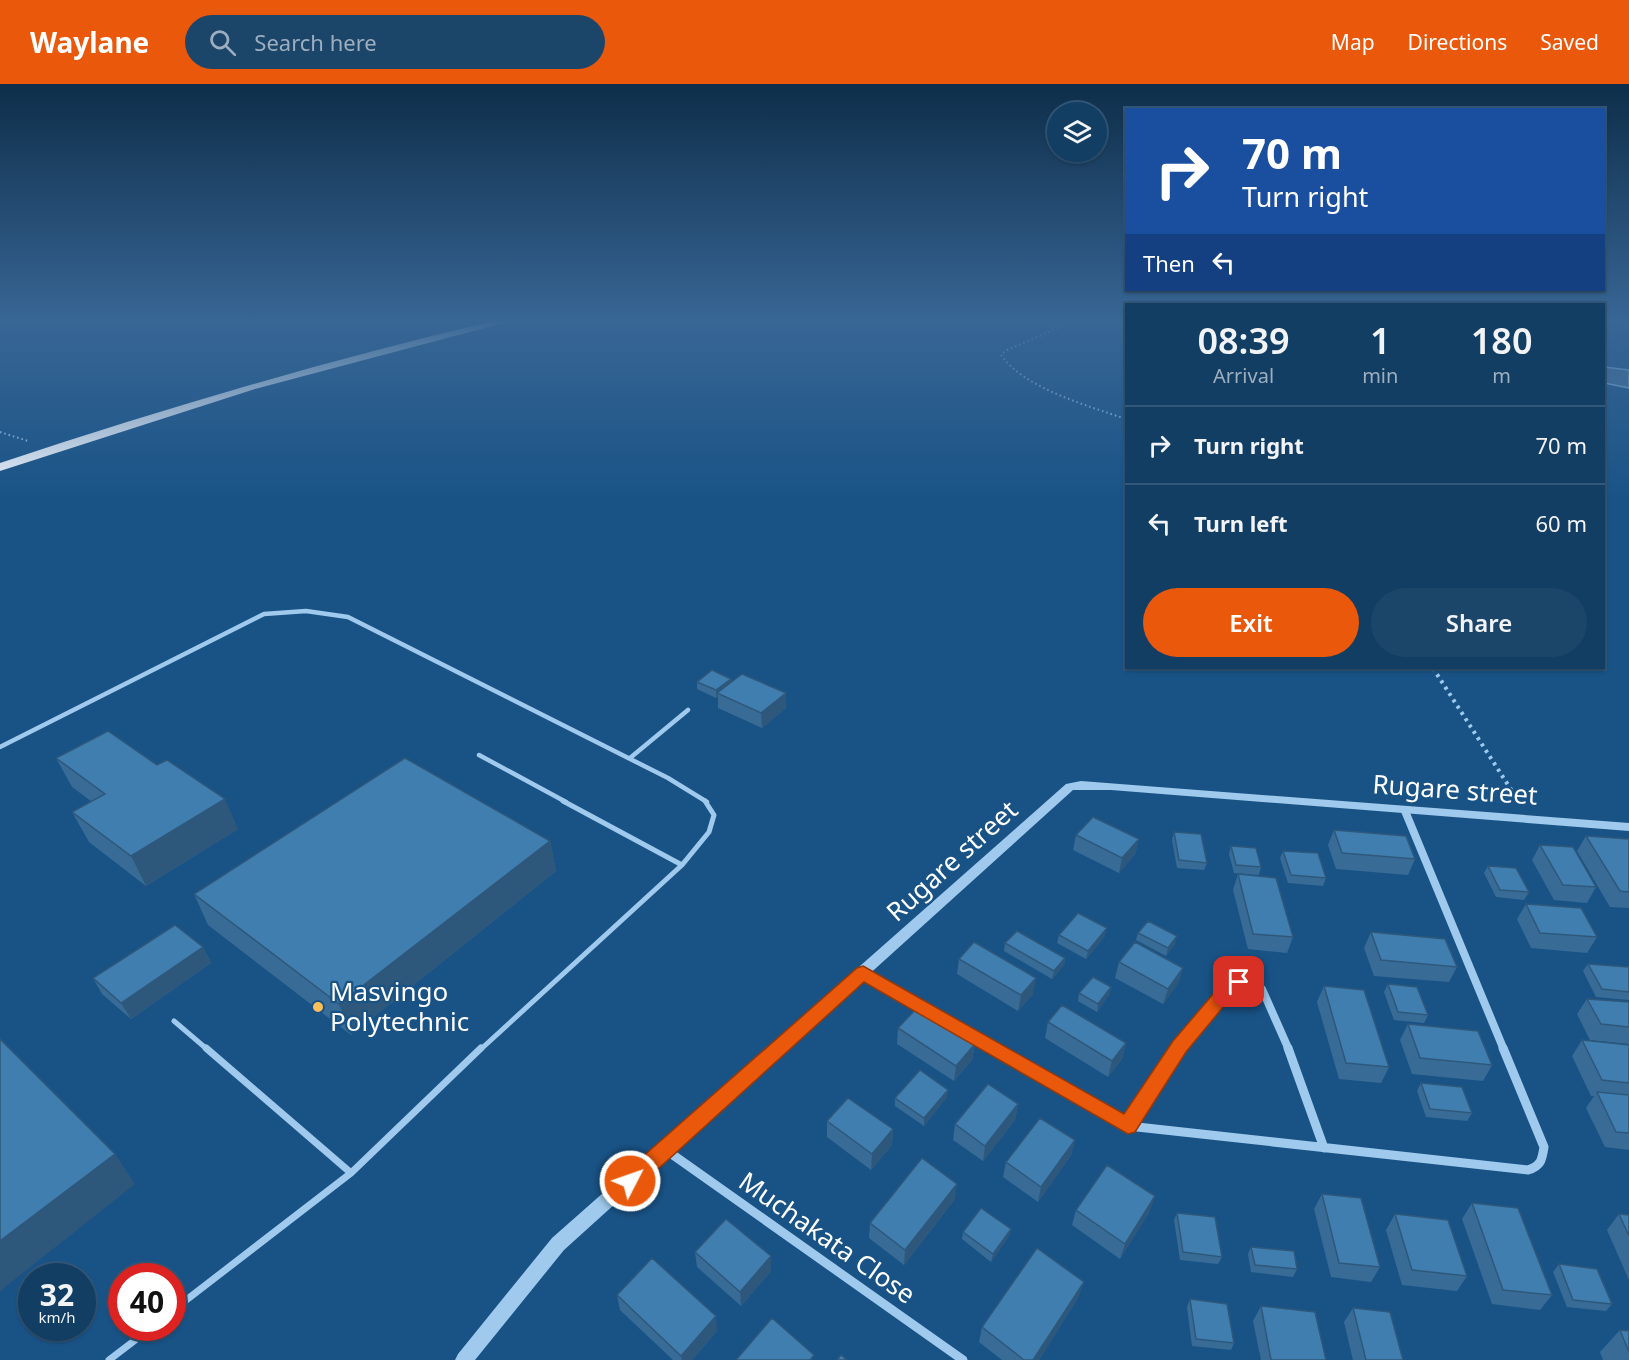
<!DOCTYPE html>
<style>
:root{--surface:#133e64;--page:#1c456a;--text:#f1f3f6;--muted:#9daebf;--line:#325778;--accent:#ea580c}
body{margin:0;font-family:"Noto Sans",sans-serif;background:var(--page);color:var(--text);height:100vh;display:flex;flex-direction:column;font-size:22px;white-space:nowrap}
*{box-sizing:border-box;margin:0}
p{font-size:20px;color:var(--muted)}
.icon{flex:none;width:33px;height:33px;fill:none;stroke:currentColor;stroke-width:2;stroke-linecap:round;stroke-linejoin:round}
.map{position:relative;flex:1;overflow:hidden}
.sheet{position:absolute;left:1125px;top:219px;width:480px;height:366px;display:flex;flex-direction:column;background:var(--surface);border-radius:0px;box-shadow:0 2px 4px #0004,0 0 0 2px var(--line)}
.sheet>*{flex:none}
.hud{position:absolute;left:1125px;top:24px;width:480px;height:183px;border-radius:0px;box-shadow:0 2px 4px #0004,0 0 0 2px var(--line);background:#1a4fa0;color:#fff;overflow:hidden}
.controls{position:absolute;left:1047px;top:18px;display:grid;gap:12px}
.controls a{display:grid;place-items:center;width:60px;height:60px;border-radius:50%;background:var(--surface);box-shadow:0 2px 4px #0004,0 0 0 2px var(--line);font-size:30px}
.speed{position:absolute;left:18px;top:1179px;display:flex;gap:12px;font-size:30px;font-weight:700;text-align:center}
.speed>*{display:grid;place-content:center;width:78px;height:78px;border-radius:50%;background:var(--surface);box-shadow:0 2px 4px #0004,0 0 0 2px var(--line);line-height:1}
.speed small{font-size:15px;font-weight:400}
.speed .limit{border:9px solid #d22;background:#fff;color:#111}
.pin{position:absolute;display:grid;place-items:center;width:51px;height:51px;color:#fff;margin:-26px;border-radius:12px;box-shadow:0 3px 9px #0006}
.me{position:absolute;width:66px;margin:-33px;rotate:49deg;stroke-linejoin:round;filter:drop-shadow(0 0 4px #0008)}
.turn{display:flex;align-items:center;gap:21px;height:126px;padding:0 18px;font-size:27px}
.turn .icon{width:78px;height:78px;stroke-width:2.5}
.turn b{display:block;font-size:42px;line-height:51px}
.then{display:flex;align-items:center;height:57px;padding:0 18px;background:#0003;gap:12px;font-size:22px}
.eta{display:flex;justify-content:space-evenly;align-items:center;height:102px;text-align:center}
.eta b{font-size:36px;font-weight:600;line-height:42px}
.action{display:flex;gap:12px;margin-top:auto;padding:12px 18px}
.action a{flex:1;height:69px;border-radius:36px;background:var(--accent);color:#fff;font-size:24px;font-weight:600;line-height:69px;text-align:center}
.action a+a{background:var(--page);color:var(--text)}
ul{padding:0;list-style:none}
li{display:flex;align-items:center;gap:18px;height:78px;padding:0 18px;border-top:2px solid var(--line)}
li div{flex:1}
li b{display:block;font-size:22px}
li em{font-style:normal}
header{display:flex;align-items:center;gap:36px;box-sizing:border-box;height:84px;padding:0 30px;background:var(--accent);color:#fff}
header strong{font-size:28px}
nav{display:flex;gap:33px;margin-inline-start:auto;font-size:21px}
.search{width:420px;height:54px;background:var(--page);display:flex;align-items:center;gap:15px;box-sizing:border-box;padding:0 21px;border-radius:33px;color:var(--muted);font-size:22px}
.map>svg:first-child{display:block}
.water{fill:#487399;stroke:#92c6ef;stroke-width:1.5}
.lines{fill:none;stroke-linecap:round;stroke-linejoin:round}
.path-far2{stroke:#9fcaed;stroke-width:2;stroke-dasharray:1.5 3;stroke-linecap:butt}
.path-far1{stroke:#9fcaed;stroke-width:4;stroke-dasharray:3 4.5;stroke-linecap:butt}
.path{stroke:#9fcaed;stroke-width:4.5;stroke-dasharray:4 5;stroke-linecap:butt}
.service-far2{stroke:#9fcaed;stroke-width:4.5}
.service-far1{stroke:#9fcaed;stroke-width:5}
.service{stroke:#9fcaed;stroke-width:7}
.minor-far1{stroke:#9fcaed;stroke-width:8}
.minor{stroke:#9fcaed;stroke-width:9}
.tertiary{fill:#9fcaed;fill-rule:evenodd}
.trunk{fill:#f2f8ff;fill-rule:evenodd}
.wall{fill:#386c97}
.shaded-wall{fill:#2e587b}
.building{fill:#417eb0;stroke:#2e587b;stroke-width:1.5}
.route{fill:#ea580c;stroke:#983908;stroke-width:1.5}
.poi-dot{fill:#ffbf5b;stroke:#195386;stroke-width:2}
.labels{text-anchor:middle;stroke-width:4.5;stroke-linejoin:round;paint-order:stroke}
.near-street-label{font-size:26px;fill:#fff;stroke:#195386}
.near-poi-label{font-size:26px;fill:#fff;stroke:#195386;text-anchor:start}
</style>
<header>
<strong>Waylane</strong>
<div class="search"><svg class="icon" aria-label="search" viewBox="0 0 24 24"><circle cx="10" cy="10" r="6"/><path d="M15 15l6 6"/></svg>Search here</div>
<nav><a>Map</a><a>Directions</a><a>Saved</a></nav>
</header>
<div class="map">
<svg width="1629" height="1276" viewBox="0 0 1629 1276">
<rect width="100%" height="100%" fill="#195386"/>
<path class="water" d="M1604 283 1629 286V304L1604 299Z"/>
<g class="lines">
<path class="path-far2" d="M1037 237 1058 244 1007 266 1001 271C1023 304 1089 322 1126 335
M1058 242 1081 237
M0 348 28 357"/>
<path class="path-far1" d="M1433 584 1519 718"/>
<path class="path" d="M1518 717 1520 720"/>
<path class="service-far2" d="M0 663 264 530 306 527 348 533 668 694 707 718
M479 671 566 718
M630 674 688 626"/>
<path class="service-far1" d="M563 717 682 781
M174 937 208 966
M480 966 682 781 709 748 714 731 705 717"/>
<path class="service" d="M206 964 351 1089
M172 1227 351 1089 481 964
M109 1276 151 1244"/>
<path class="minor-far1" d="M1405 727 1504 966
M863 889 996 966
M1178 966 1232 900 1239 898 1262 905 1289 966"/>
<path class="minor" d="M994 964 1128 1042 1528 1086C1541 1082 1542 1076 1544 1063L1503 964
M1288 964 1324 1064
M1128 1042 1179 964
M666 1066 963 1276"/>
<path class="tertiary" d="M1081 697 1629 739V747L1111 706H1073L564 1166 475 1276H455L458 1270 552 1154 1066 700Z"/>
<path class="trunk" d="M494 237H511L255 305 0 387V379C163 325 327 276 494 237Z"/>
</g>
<path class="wall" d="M731 595V599L786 624 762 644 718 624V612L716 614 697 605V598Z
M56 674 157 681 238 745 146 802 89 758 72 728 91 717 72 703Z
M1334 746 1415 775 1408 791 1336 785 1328 761Z
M1174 748 1207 779 1204 786 1177 784 1172 756Z
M1076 751 1139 755 1135 770 1119 789 1073 766Z
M1586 752 1629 755V824L1610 823 1577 767Z
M550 757 556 787 351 951 208 841 194 810Z
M1540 761 1596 803 1587 819 1554 816 1532 776Z
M1231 762 1261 783 1259 791 1234 789 1229 770Z
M1283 767 1326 794 1323 802 1288 799 1280 774Z
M1488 782 1529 808 1524 816 1496 813 1484 789Z
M1238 790 1293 853 1287 869 1248 865 1233 806Z
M1526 820 1597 853 1587 869 1531 864 1517 835Z
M1371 848 1457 883 1449 898 1374 892 1364 864Z
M1138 849 1175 860 1166 872 1136 856Z
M1059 851 1105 852 1086 875 1057 859Z
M1005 859 1065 874 1064 881 1052 895 1004 867Z
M203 863 211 879 131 935 102 910 93 894Z
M959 875 1033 910 1018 927 957 890Z
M1119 878 1183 884 1178 899 1163 920 1115 894Z
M1588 880 1629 883V916L1596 913 1583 887Z
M1388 900 1428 931 1424 939 1394 936 1384 908Z
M1324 902 1389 983 1381 999 1339 995 1317 918Z
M1111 903 1109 911 1097 928 1078 917 1079 909Z
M1587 915 1629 918V960L1590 956 1577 930Z
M1048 938 1126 959 1122 975 1108 993 1045 954Z
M1408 940 1492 981 1483 997 1412 990 1400 956Z
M898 944 975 960 972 976 954 997 897 960Z
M1582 956 1629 961V1066L1605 1063 1586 1024 1594 1012H1591L1572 972Z
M1421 999 1472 1029 1467 1037 1426 1033 1417 1007Z
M947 1013 924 1042 895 1022V1014Z
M1018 1020 1015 1036 983 1077 953 1056 955 1040Z
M827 1037 893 1045 892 1061 871 1086 827 1053Z
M1075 1056 1071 1071 1038 1118 1003 1093 1006 1078Z
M1322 1110 1380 1183 1371 1198 1331 1193 1314 1125Z
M955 1115 904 1181 869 1154 870 1139Z
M1472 1119 1552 1211 1540 1226 1492 1220 1462 1135Z
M1076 1126 1150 1127 1120 1175 1072 1141Z
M1177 1129 1222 1173 1218 1180 1180 1176 1174 1136Z
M1395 1130 1467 1192 1457 1207 1402 1201 1386 1146Z
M1619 1130 1629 1131V1196L1607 1146Z
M1011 1145 1009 1152 991 1178 962 1155 963 1148Z
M1251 1163 1297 1185 1293 1193 1251 1188 1248 1170Z
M695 1168 771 1187 741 1222 697 1183Z
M1559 1180 1612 1220 1606 1227 1567 1223 1553 1188Z
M617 1211 717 1247 692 1276H673L620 1226Z
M1079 1212 1039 1276H1002L979 1258 982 1243Z
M1190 1215 1234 1259 1231 1266 1192 1262 1187 1223Z
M1261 1222 1326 1276H1261L1253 1237Z
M1353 1224 1403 1276H1353L1344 1238Z
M1620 1246 1629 1268V1276H1603L1600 1268Z"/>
<path class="shaded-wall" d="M731 595V602L717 609 718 612 716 614V606Z
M786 609V624L762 644 761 629Z
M225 715 238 745 146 802 131 772Z
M1139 755 1135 770 1119 789 1122 774Z
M550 757 556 787 351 951 339 920Z
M1107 844 1105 852 1086 875 1088 867Z
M1177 852 1175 860 1166 872 1168 864Z
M203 863 211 879 131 935 121 919Z
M1065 874 1064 881 1052 895 1054 887Z
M1183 884 1178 899 1163 920 1168 905Z
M1036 894 1033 910 1018 927 1021 911Z
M1111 903 1109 911 1097 928 1098 920Z
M1126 959 1122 975 1108 993 1112 977Z
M975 960 972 976 954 997 956 982Z
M948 1006 947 1013 924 1042V1034Z
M1018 1020 1015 1036 983 1077 985 1062Z
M893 1045 892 1061 871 1086 872 1070Z
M1075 1056 1071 1071 1038 1118 1041 1103Z
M115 1070 135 1100 0 1207V1157Z
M957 1100 955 1115 904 1181 905 1166Z
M1155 1112 1150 1127 1120 1175 1125 1160Z
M1011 1145 1009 1152 991 1178 993 1170Z
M771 1172V1187L741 1222 740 1208Z
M1084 1198 1079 1212 1039 1276H1033Z
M716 1232 717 1247 692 1276H682L681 1272Z"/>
<path class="building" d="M712 586 731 595 716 606 697 598Z
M742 590 786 609 761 629 717 609Z
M108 647 157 681 167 676 225 715 131 772 72 728 105 710 56 674Z
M405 674 550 757 339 920 194 810Z
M1093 733 1139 755 1122 774 1076 751Z
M1334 746 1406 752 1415 775 1342 769Z
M1174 748 1201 750 1207 779 1179 776Z
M1586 752 1629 755V808L1620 807Z
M1540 761 1573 763 1596 803 1563 801Z
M1231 762 1256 764 1261 783 1236 781Z
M1283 767 1318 769 1326 794 1291 791Z
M1488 782 1516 784 1529 808 1500 806Z
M1238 790 1276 794 1293 853 1253 850Z
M1526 820 1581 824 1597 853 1540 849Z
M1078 829 1107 844 1088 867 1059 851Z
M1148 837 1177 852 1168 864 1138 849Z
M175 841 203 863 121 919 93 894Z
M1017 847 1065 874 1054 887 1005 859Z
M1371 848 1445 855 1457 883 1381 876Z
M974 858 1036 894 1021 911 959 875Z
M1135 858 1183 884 1168 905 1119 878Z
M1588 880 1629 883V908L1602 905Z
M1093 893 1111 903 1098 920 1079 909Z
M1388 900 1417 903 1428 931 1398 928Z
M1324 902 1364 906 1389 983 1346 979Z
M1587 915 1629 918V943L1601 940Z
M1062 921 1126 959 1112 977 1048 938Z
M917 924 975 960 956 982 898 944Z
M1408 940 1478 947 1492 981 1420 974Z
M0 955 115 1070 0 1157Z
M1582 956 1629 961V999L1602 996Z
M920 986 948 1006 924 1034 895 1014Z
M1421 999 1462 1003 1472 1029 1430 1025Z
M988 1000 1018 1020 985 1062 955 1040Z
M1597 1008 1629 1011V1049L1616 1048Z
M848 1014 893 1045 872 1070 827 1037Z
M1040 1034 1075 1056 1041 1103 1006 1078Z
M922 1074 957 1100 905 1166 870 1139Z
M1107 1081 1155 1112 1125 1160 1076 1126Z
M1322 1110 1361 1114 1380 1183 1339 1179Z
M1472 1119 1518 1124 1552 1211 1503 1206Z
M981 1124 1011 1145 993 1170 963 1148Z
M1177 1129 1215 1133 1222 1173 1183 1168Z
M1395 1130 1448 1136 1467 1192 1412 1186Z
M1619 1130 1629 1131V1152Z
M726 1135 771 1172 740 1208 695 1168Z
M1251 1163 1294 1167 1297 1185 1255 1181Z
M1037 1164 1084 1198 1033 1276H1024L982 1243Z
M652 1174 716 1232 681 1272 617 1211Z
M1559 1180 1597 1185 1612 1220 1573 1216Z
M1190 1215 1227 1220 1234 1259 1196 1255Z
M1261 1222 1315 1228 1326 1276H1271Z
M1353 1224 1390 1228 1403 1276H1366Z
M772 1234 814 1271 810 1276H736Z
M1620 1246 1629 1247V1268Z
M841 1271 847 1276H837Z"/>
<linearGradient id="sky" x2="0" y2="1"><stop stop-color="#0e2e4a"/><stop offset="0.57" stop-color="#386695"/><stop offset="1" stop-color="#386695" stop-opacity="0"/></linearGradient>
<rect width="1629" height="416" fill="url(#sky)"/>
<path class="route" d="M863 882 1124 1030 1173 957 1226 895 1239 891 1246 893 1248 898 1246 903 1238 905 1186 968 1135 1048 1128 1050 864 898 637 1104 630 1107 623 1104 620 1097 623 1090 857 884Z"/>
<circle class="poi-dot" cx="318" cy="923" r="6"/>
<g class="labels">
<g class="near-street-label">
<text transform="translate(1455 706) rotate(4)" y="9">Rugare street</text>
<text transform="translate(952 777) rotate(-42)" y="9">Rugare street</text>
<text transform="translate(827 1154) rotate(35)" y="9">Muchakata Close</text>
</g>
<g class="near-poi-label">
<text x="330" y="917">Masvingo<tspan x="330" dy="30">Polytechnic</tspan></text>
</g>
</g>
</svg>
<div class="controls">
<a><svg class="icon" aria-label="layers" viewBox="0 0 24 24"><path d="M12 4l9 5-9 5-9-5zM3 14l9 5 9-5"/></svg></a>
</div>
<div class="speed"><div>32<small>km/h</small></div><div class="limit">40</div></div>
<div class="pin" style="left:1239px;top:898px;background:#d93025"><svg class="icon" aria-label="arrive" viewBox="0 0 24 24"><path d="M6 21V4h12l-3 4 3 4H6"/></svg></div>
<svg class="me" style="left:630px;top:1097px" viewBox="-20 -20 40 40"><circle r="17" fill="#ea580c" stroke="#fff" stroke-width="3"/><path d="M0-11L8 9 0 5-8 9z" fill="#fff"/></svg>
<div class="hud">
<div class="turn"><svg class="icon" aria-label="right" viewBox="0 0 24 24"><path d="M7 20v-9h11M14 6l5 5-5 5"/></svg><div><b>70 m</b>Turn right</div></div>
<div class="then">Then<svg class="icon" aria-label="left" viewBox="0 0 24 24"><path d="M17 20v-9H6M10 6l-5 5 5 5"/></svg></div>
</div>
<section class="sheet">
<div class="eta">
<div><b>08:39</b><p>Arrival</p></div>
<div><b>1</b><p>min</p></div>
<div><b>180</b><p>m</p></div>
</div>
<ul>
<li><svg class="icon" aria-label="right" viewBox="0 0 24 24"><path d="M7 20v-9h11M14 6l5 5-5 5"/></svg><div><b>Turn right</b></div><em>70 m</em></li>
<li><svg class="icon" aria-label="left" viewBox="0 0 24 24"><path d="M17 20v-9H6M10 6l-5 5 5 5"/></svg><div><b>Turn left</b></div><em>60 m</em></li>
</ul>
<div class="action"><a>Exit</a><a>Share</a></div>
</section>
</div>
